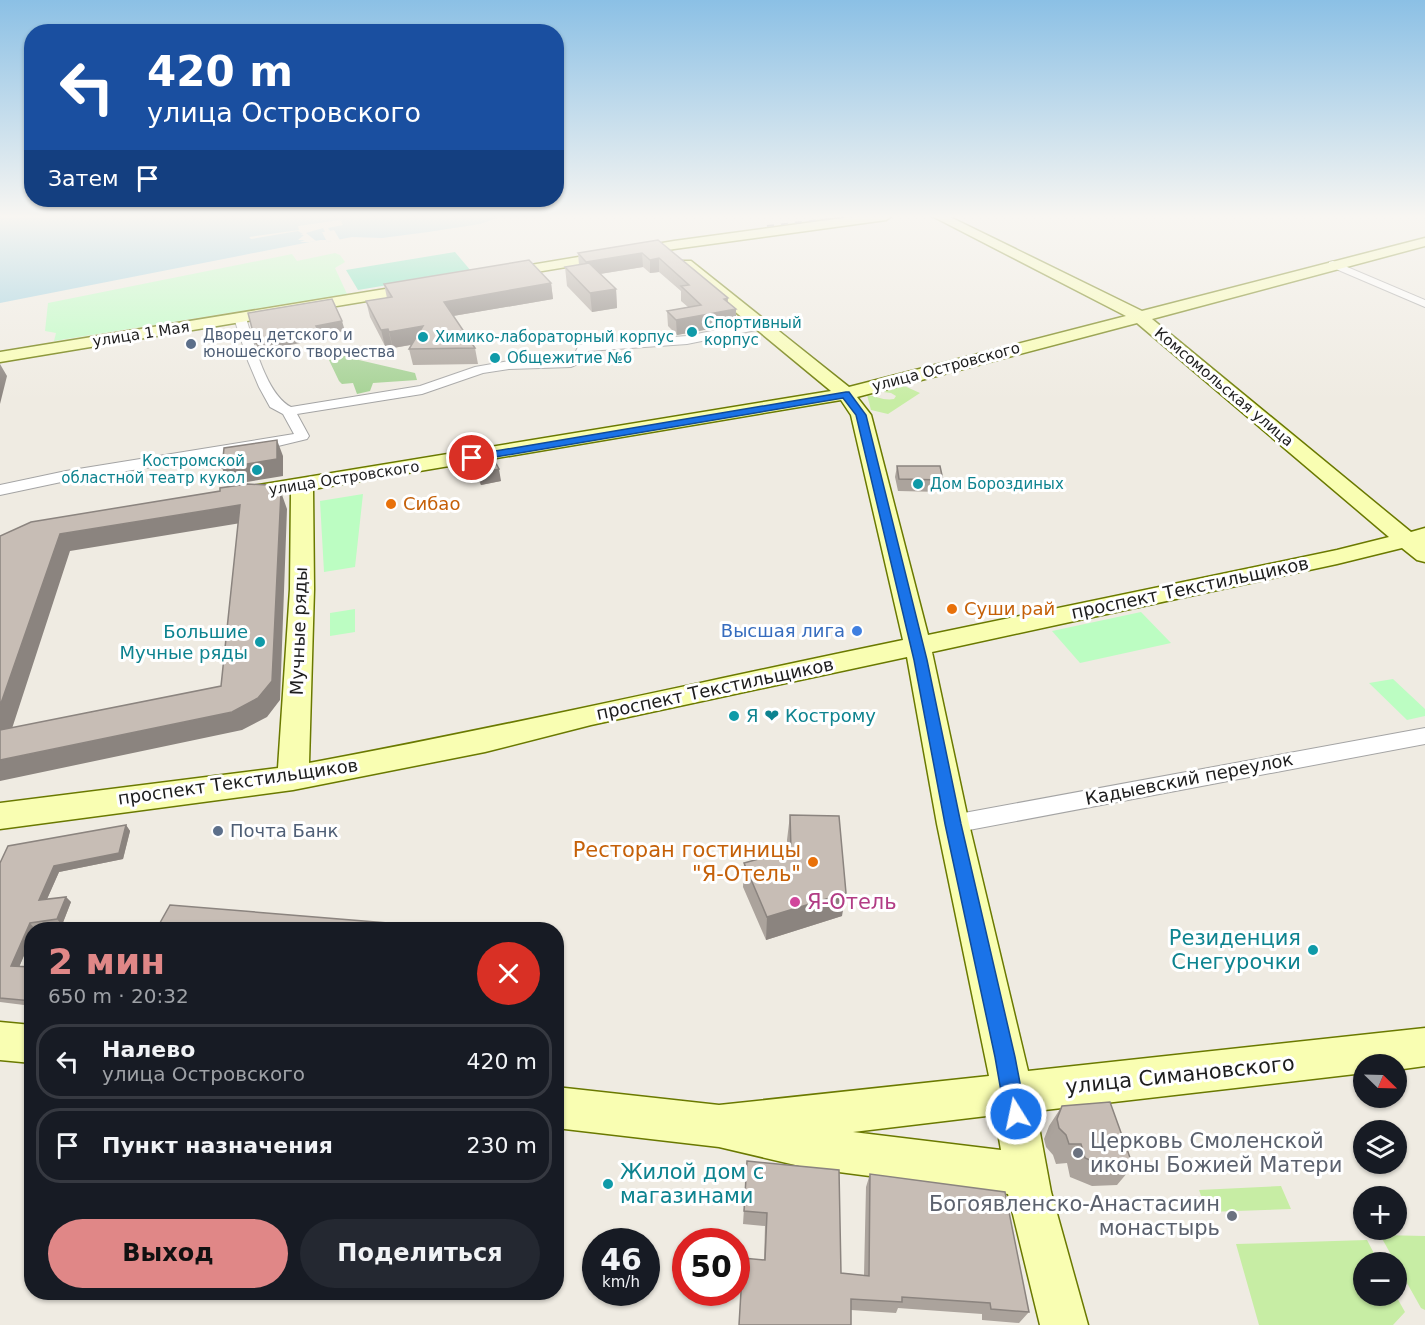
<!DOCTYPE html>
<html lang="ru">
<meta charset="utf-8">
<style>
:root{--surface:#171b24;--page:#242831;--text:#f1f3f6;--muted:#9ea1a6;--line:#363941;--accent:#e08787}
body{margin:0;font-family:"DejaVu Sans",sans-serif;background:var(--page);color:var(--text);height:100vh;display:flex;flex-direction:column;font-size:22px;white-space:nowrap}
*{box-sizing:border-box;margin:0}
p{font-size:20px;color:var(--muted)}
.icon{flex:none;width:33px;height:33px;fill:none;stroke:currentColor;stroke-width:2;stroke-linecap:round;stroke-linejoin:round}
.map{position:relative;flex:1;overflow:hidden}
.drawer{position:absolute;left:24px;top:922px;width:540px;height:378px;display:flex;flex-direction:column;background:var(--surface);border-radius:24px;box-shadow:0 2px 4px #0004}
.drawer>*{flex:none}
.guide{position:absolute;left:24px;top:24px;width:540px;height:183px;border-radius:24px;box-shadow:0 2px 4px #0004;background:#1a4fa0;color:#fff;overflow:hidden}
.needle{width:39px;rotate:113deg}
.buttons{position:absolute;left:1353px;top:1054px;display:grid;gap:12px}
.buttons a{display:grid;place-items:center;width:54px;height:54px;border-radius:50%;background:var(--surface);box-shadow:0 2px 4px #0004;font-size:30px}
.speed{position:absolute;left:582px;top:1228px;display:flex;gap:12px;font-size:30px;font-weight:700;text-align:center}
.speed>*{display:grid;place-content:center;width:78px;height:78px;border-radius:50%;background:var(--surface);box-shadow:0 2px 4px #0004;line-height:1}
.speed small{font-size:15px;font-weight:400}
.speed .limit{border:9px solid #d22;background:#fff;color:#111}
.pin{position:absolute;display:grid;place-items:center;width:51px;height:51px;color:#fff;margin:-26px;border:3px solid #fff;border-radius:50%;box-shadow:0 2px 6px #0007}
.me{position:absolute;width:66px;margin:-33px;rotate:350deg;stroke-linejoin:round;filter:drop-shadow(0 0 4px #0008)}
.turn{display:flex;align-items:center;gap:21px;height:126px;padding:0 24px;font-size:27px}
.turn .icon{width:78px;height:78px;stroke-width:2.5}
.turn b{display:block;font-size:42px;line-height:51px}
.then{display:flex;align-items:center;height:57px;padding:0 24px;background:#0003;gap:12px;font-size:22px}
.round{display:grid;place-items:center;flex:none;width:63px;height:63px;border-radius:32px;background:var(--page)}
.summary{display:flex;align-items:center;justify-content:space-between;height:102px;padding:0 24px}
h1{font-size:36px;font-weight:600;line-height:45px;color:var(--accent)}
.primary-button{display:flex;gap:12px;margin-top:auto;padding:12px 24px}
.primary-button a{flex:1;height:69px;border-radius:36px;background:var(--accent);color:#111;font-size:24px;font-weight:600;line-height:69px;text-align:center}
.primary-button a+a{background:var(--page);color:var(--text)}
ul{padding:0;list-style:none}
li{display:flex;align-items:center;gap:18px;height:75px;margin:0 12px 9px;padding:0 12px;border:3px solid var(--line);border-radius:24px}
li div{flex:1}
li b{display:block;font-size:22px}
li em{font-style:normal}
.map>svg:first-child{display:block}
.grass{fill:#c7eda4}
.forest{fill:#a5d294}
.park{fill:#bcfdc2}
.pitch{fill:#7be4bd}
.water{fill:#a0d1e0}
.pier{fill:#efebe2}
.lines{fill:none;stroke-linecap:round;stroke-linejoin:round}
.street-casing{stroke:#a4a4a4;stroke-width:2}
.secondary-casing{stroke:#6a7900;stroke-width:3}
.street{fill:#fff;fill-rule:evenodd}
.secondary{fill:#f9feb2;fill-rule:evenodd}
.rail{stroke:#6b6b6b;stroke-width:2;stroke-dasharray:7 7;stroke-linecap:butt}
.wall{fill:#aba39c}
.shaded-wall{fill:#8b847f}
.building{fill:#c7bdb5;stroke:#8b847f;stroke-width:1.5}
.route{fill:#1a73e8;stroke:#114b97;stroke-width:1.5}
.culture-dot{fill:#0f9aa8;stroke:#fff;stroke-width:2}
.service-dot{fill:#5c6f8a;stroke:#fff;stroke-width:2}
.food-dot{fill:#e8710a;stroke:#fff;stroke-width:2}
.shop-dot{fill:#3f7fe0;stroke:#fff;stroke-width:2}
.hotel-dot{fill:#d1479c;stroke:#fff;stroke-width:2}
.worship-dot{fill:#6b7280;stroke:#fff;stroke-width:2}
.labels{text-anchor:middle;stroke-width:6;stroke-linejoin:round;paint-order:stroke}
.far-culture-label{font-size:15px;fill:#0d838f;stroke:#fff;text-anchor:start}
.far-street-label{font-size:15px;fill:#1d1d1d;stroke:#fff}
.far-service-label{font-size:15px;fill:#4e5e75;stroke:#fff;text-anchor:start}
.food-label{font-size:18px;fill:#c56008;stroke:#fff;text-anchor:start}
.street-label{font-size:18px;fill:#1d1d1d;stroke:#fff}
.shop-label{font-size:18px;fill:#366cbe;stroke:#fff;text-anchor:end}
.culture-label{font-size:18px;fill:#0d838f;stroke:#fff;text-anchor:end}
.service-label{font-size:18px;fill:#4e5e75;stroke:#fff;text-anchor:start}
.near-food-label{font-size:21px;fill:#c56008;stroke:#fff;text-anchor:end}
.near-hotel-label{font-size:21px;fill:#b23c85;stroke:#fff;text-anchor:start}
.near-culture-label{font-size:21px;fill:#0d838f;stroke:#fff;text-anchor:end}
.near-street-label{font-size:21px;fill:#1d1d1d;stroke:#fff}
.near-worship-label{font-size:21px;fill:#5b616d;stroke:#fff;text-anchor:start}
</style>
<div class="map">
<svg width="1425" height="1325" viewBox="0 0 1425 1325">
<rect width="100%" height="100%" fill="#efebe2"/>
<path class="grass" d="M900 384 920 393 888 414 871 410 867 395C876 396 884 401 894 399L896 396 891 393 876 391Z
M1281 1186 1291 1209 1207 1212 1199 1190Z
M1380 1235 1425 1236V1310L1421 1308Z
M1367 1240 1379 1263H1364V1296H1396L1405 1312 1393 1325H1259L1236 1244Z"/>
<path class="forest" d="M354 353 359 360 415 373 417 380 373 383 370 391 357 394 353 383 342 384 339 381 328 358Z"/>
<path class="park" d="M335 253 340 255 345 262 335 268 347 294 54 341 56 333 45 331 48 303 292 254 297 261Z
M363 494 355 567 324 572 320 501Z
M355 609V632L330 636V613Z
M1141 612 1171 643 1080 663 1052 631Z
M1393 679 1425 709V716L1407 720 1369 683Z"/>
<path class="pitch" d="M455 252 471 271 358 290 346 270Z
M542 332 582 333 579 343 536 342Z"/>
<path class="water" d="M0 216H502L480 224 428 232 382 238 352 237 327 242 326 240H320L0 303Z"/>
<path class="pier" d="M340 220 343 225 328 228 330 231 334 230 340 240 327 242 322 232H325L323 228 306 233 316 241 310 242H300L305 240H298L304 235H300L303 234 298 231 251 239 249 237 299 230 298 226Z"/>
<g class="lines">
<defs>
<path id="street" d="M1333 261 1425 300V307L1329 266V262Z
M240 314 246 318C254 343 266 394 291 407L420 386 475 367 509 361 568 359 573 357 579 345 583 344 687 336 761 321 767 325 761 329 687 344 588 351 582 362 571 367 509 369 483 373 422 394 297 414 309 436 307 439 278 446 66 481 0 495V485L66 471 294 434 283 414 270 407 259 387 248 361 234 318Z
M1425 728V744L953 833 945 831 941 824 945 817 953 815Z"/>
<path id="secondary" d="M857 216H892L886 220 674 249 501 278 494 274 501 270 674 241Z
M932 216H948L1142 311 1425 238V246L1152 319 1411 532 1425 528V562L1417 560 1402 548 1337 564 932 652 969 824 1028 1071 1425 1028V1066L1396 1070V1065H1364V1073L1036 1111 1051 1192 1088 1325H1040L1008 1194 808 1168 719 1147 556 1128V1087L719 1105 989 1076 937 824 907 657 591 725 485 752 293 790 0 829V803L278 768 290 589 291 492 242 501 234 499 231 494 234 489 831 391 681 267 679 264 681 261H691L849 387 1126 316ZM1137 323 1389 537 1337 550 928 635 871 415 857 397ZM841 400 851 415 903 640C705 681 508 726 309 763L314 589 313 489ZM995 1115 1001 1150 853 1132Z
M422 283 427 285 430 288 427 291 0 362V352Z
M0 1022 32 1025V1063L0 1060Z"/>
</defs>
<use href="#street" class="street-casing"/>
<use href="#secondary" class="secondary-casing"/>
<use href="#street" class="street"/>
<use href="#secondary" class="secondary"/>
<path class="rail" d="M767 226 855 216"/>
</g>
<path class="wall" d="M658 240 736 309V324L677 335 668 326 667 311 688 307 681 301V291L659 272 650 273 643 267 600 274 616 289 617 308 592 312 567 286 565 267 579 265 578 253Z
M551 283 553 299 453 316 475 348 478 364 413 365 409 349 411 345 393 348 392 345 385 346 370 317 366 301 387 298 384 284Z
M472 460 501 481 481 485 474 471Z
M897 466 943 480 941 492 898 491 895 477Z
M790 815 842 916 766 940 743 887 744 863 788 850 787 840Z
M126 825 130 831 123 859 59 872 47 899 66 897 71 902 62 925 35 929 19 967H32V1006L0 1002V863Z
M1062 1106 1133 1166 1117 1185 1092 1186 1070 1177 1067 1163 1056 1164 1053 1155 1046 1147 1044 1139 1049 1126Z
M747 1161 841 1273 864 1275 866 1187 870 1174 1029 1312 1019 1323 982 1320V1314L898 1308 896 1313 851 1310 764 1260 765 1226 743 1224Z"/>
<path class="shaded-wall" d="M642 253 643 267 587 276 586 262Z
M659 258V272L650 273V260Z
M551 283 553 299 447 317 444 302Z
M616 289 617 308 592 312 590 293Z
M728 298 727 311 736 309V324L677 335 676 320 724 299Z
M342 321 345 331 320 335 321 339 285 346 286 349 260 354 256 344 316 326Z
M423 326 426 342 393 348 389 332Z
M388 329 392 345 385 346 381 330Z
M0 364 7 376 0 404Z
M277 440 283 456V476L229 485 222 468Z
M499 469 501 481 481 485 478 474Z
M281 492 287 509 280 700 267 717 242 730 0 781V760L232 712Z
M240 505 247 522 70 551 5 750 0 743V706L60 534Z
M126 825 130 831 123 859 59 872 44 906 39 900 54 866Z
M846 893 842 916 766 940 767 917Z
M66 897 71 902 62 925 57 919Z
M30 923 35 929 34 930H32V937L17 972 11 966Z"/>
<path class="building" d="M658 240 728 298 724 299 736 309 676 320 667 311 701 305 681 286 689 285 659 258 650 260 642 253 586 262 578 253Z
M529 260 551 283 444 302 475 348 409 349 423 326 389 332 388 329 381 330 366 301 392 297 384 284Z
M589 263 616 289 590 293 565 267Z
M332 299 342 321 316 326 318 329 282 336 283 339 256 344 248 313Z
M277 440V459L222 468 224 448Z
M492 456 499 469 478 474 472 460Z
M897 466H940L943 480 899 479Z
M247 484 269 485 279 489 281 492 272 681 258 698 232 712 0 760V730L221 686 240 505 60 534 0 706V536L31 522 220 491V488Z
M790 815 839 816 846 893 767 917 744 863 791 850Z
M126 825 119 853 54 866 39 900 66 897 57 919 30 923 11 966 32 967V1001L0 998V863L8 846Z
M170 905 412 925 411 930H156Z
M1110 1102 1133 1166 1108 1168 1085 1158 1081 1144H1069L1066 1135 1059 1128 1057 1119 1062 1106Z
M747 1161 839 1170 841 1273 869 1276 870 1174 1005 1192 1029 1312 991 1309 990 1303 902 1297V1302L851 1299V1325H739L743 1258 765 1260 767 1213 744 1211Z"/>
<linearGradient id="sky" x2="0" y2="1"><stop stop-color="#8bc0e5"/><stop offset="0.54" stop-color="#f8f6f2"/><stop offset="1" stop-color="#f8f6f2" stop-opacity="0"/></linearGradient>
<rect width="1425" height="401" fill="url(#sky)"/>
<path class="route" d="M846 392H849L866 415 927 660 961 824 1015 1057 1026 1114 1023 1122 1016 1125 1008 1122 1005 1114 995 1057 945 824 914 660 856 415 843 398 472 461 466 458 472 455Z"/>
<g class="culture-dot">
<circle cx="692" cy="332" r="6"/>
<circle cx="423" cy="337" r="6"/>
<circle cx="495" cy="358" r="6"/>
<circle cx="257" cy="470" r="6"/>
<circle cx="918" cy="484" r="6"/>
<circle cx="260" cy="642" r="6"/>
<circle cx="734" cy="716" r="6"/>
<circle cx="1313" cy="950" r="6"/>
<circle cx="608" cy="1184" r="6"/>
</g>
<g class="service-dot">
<circle cx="191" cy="344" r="6"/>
<circle cx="218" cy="831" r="6"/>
</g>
<g class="food-dot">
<circle cx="391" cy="504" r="6"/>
<circle cx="952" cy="609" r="6"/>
<circle cx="813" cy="862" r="6"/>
</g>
<circle class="shop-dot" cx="857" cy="631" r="6"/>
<circle class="hotel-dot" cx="795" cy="902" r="6"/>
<g class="worship-dot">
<circle cx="1078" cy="1153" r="6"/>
<circle cx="1232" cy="1216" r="6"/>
</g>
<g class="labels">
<g class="far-culture-label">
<text x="704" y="328">Спортивный<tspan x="704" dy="17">корпус</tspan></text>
<text x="435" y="342">Химико-лабораторный корпус</text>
<text x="507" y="363">Общежитие №6</text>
<text x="245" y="466" text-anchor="end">Костромской<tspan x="245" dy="17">областной театр кукол</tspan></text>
<text x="930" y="489">Дом Бороздиных</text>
</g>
<g class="far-street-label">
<text transform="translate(141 334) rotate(-9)" y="5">улица 1 Мая</text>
<text transform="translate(946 367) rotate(-15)" y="5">улица Островского</text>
<text transform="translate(1224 387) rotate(40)" y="5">Комсомольская улица</text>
<text transform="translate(344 478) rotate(-9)" y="5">улица Островского</text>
</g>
<g class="far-service-label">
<text x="203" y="340">Дворец детского и<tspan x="203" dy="17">юношеского творчества</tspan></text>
</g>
<g class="food-label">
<text x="403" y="510">Сибао</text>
<text x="964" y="615">Суши рай</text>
</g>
<g class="street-label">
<text transform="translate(1190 588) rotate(-12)" y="6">проспект Текстильщиков</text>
<text transform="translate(299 631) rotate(-88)" y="6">Мучные ряды</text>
<text transform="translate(715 689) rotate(-12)" y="6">проспект Текстильщиков</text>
<text transform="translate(1189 779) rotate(-11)" y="6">Кадыевский переулок</text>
<text transform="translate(238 782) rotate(-8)" y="6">проспект Текстильщиков</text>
</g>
<g class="shop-label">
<text x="845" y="637">Высшая лига</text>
</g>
<g class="culture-label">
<text x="248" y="638">Большие<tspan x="248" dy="21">Мучные ряды</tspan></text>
<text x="746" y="722" text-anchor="start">Я ❤ Кострому</text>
</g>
<g class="service-label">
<text x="230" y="837">Почта Банк</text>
</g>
<g class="near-food-label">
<text x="801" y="857">Ресторан гостиницы<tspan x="801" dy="24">"Я-Отель"</tspan></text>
</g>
<g class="near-hotel-label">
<text x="807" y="909">Я-Отель</text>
</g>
<g class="near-culture-label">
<text x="1301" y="945">Резиденция<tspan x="1301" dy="24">Снегурочки</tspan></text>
<text x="620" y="1179" text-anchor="start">Жилой дом с<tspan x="620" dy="24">магазинами</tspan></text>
</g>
<g class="near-street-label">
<text transform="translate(1180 1075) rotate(-6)" y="7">улица Симановского</text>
</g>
<g class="near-worship-label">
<text x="1090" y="1148">Церковь Смоленской<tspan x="1090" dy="24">иконы Божией Матери</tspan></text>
<text x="1220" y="1211" text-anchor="end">Богоявленско-Анастасиин<tspan x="1220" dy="24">монастырь</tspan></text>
</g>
</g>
</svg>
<div class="buttons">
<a><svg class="needle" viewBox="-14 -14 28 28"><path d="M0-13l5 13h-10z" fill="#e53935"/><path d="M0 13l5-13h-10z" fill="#9ea1a6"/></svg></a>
<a><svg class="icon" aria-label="layers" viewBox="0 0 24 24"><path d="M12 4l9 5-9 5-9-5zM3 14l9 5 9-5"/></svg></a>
<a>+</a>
<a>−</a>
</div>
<div class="speed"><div>46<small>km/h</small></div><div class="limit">50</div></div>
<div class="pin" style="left:472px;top:458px;background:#d93025"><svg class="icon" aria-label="arrive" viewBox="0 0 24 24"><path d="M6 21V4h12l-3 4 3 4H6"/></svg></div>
<svg class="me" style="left:1016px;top:1114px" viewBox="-20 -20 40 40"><circle r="17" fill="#1a73e8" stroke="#fff" stroke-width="3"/><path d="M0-11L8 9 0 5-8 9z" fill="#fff"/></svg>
<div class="guide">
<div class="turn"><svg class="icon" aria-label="left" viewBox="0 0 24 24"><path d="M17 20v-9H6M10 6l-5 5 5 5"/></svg><div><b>420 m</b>улица Островского</div></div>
<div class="then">Затем<svg class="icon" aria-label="arrive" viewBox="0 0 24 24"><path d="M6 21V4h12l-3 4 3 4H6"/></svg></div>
</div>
<section class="drawer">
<div class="summary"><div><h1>2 мин</h1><p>650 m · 20:32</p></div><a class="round" style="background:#d93025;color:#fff"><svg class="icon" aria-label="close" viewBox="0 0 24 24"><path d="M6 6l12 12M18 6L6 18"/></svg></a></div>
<ul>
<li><svg class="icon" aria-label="left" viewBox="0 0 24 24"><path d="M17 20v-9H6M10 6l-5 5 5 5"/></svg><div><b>Налево</b><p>улица Островского</p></div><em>420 m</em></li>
<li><svg class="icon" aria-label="arrive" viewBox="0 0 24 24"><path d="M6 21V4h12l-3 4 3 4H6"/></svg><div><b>Пункт назначения</b></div><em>230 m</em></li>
</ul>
<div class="primary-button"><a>Выход</a><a>Поделиться</a></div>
</section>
</div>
